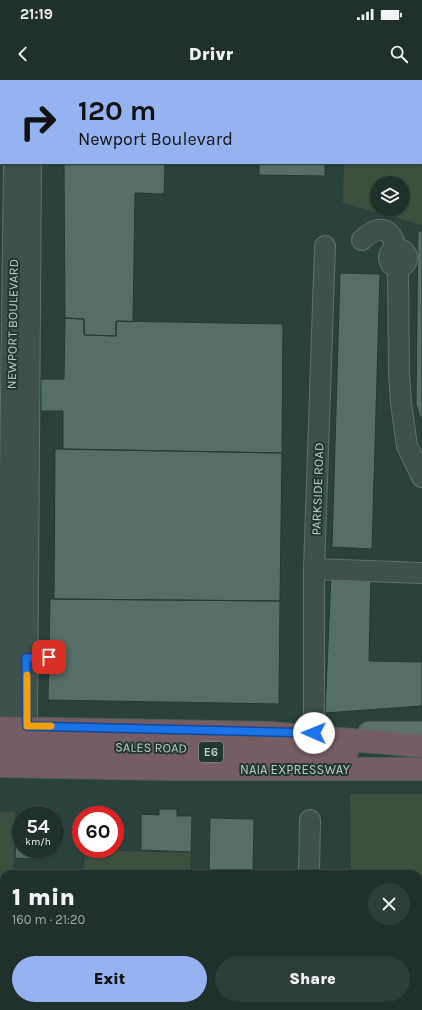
<!DOCTYPE html>
<meta charset="utf-8">
<style>
:root{--surface:#20312c;--page:#2d3d38;--text:#f1f3f6;--muted:#a2a9a9;--line:#3d4c48;--accent:#95b2f1}
body{margin:0;font-family:Karla,sans-serif;background:var(--page);color:var(--text);height:100vh;display:flex;flex-direction:column;font-size:15px;white-space:nowrap}
*{box-sizing:border-box;margin:0}
p{font-size:13px;color:var(--muted)}
.icon{flex:none;width:22px;height:22px;fill:none;stroke:currentColor;stroke-width:2;stroke-linecap:round;stroke-linejoin:round}
.map{position:relative;flex:1;overflow:hidden}
.details{position:absolute;left:0px;top:790px;width:422px;height:140px;display:flex;flex-direction:column;background:var(--surface);border-radius:12px 12px 0 0;box-shadow:0 1px 3px #0004,0 0 0 1px var(--line)}
.details>*{flex:none}
.hud{position:absolute;left:0px;top:0px;width:422px;height:84px;box-shadow:0 1px 3px #0004,0 0 0 1px var(--line);background:#95b2f1;color:#111;overflow:hidden}
.controls{position:absolute;left:370px;top:96px;display:grid;gap:8px}
.controls a{display:grid;place-items:center;width:40px;height:40px;border-radius:50%;background:var(--surface);box-shadow:0 1px 3px #0004,0 0 0 1px var(--line);font-size:20px}
.speed{position:absolute;left:12px;top:726px;display:flex;gap:8px;font-size:20px;font-weight:700;text-align:center}
.speed>*{display:grid;place-content:center;width:52px;height:52px;border-radius:50%;background:var(--surface);box-shadow:0 1px 3px #0004,0 0 0 1px var(--line);line-height:1}
.speed small{font-size:10px;font-weight:400}
.speed .limit{border:6px solid #d22;background:#fff;color:#111}
.pin{position:absolute;display:grid;place-items:center;width:34px;height:34px;color:#fff;margin:-17px;border-radius:8px;box-shadow:0 2px 6px #0006}
.me{position:absolute;width:44px;margin:-22px;rotate:271deg;stroke-linejoin:round;filter:drop-shadow(0 0 3px #0008)}
.turn{display:flex;align-items:center;gap:14px;height:84px;padding:0 12px;font-size:18px}
.turn .icon{width:52px;height:52px;stroke-width:2.5}
.turn b{display:block;font-size:28px;line-height:34px}
.round{display:grid;place-items:center;flex:none;width:42px;height:42px;border-radius:21px;background:var(--page)}
.overview{display:flex;align-items:center;justify-content:space-between;height:68px;padding:0 12px}
h1{font-size:24px;font-weight:800;line-height:30px}
.primary-button{display:flex;gap:8px;margin-top:auto;padding:8px 12px}
.primary-button a{flex:1;height:46px;border-radius:24px;background:var(--accent);color:#111;font-size:16px;font-weight:800;line-height:46px;text-align:center}
.primary-button a+a{background:var(--page);color:var(--text)}
.status{display:flex;justify-content:space-between;align-items:center;height:28px;padding:0 20px;background:var(--surface);direction:ltr}
.status svg{height:11px;fill:currentColor}
header{display:flex;justify-content:space-between;align-items:center;height:52px;padding:0 12px;background:var(--surface);font-size:18px;font-weight:800}
.map>svg:first-child{display:block}
.green{fill:#3c503d;fill-rule:evenodd}
.building{fill:#566e68;stroke:#253933}
.lines{fill:none;stroke-linecap:round;stroke-linejoin:round}
.minor-tunnel{stroke:#415650;stroke-width:20;stroke-dasharray:20 10;stroke-linecap:butt}
.minor-casing{stroke:#60716c;stroke-width:22}
.major-casing{stroke:#4b5d58;stroke-width:24}
.highway-casing{stroke:#4c5f59;stroke-width:24}
.minor{stroke:#3f514c;stroke-width:20}
.major{stroke:#5d716b;stroke-width:22}
.highway{stroke:#765d63;stroke-width:22}
.route-casing{stroke:#114b97;stroke-width:10}
.route{stroke:#1a73e8;stroke-width:7}
.slow{stroke:#f59e0b;stroke-width:7}
.labels{text-anchor:middle;stroke-width:4;stroke-linejoin:round;paint-order:stroke}
.shield{fill:#233731;stroke:#8e9f9a;stroke-width:1}
.shield-label{font-size:12px;font-weight:bold;fill:#bccbc7}
.street-label{font-size:13px;fill:#bccbc7;stroke:#233731}
</style>
<div class="status"><b>21:19</b><svg viewBox="0 0 49 12"><path d="M0 12V9h3v3zM5 12V6h3v6zM10 12V3h3v9zM15 12V0h3v12zM26 1h20v11H26zM47 4h2v5h-2z"/></svg></div>
<header><svg class="icon" aria-label="back" viewBox="0 0 24 24"><path d="M15 5l-7 7 7 7"/></svg>Drivr<svg class="icon" aria-label="search" viewBox="0 0 24 24"><circle cx="10" cy="10" r="6"/><path d="M15 15l6 6"/></svg></header>
<div class="map">
<svg width="422" height="930" viewBox="0 0 422 930">
<rect width="100%" height="100%" fill="#2b413b"/>
<path class="green" d="M345 0H422V145L343 123 344 83H421V1ZM377 103H403V129H377Z
M350 714H422V817H418V794H351Z
M0 732H15L13 794H4V803H0Z
M85 770 191 773 190 794H84Z"/>
<path class="building" d="M64 0H164V1H64Z
M289 0H326V1H289Z
M64 83H165L164 114 135 113 133 242 116 241V256L84 255V239L65 238Z
M259 83H325V96L259 95Z
M418 151H422V343L416 324Z
M340 193 380 194 372 469 332 467Z
M65 238 84 239V255L116 256V241L283 244 282 373 63 369V331H41V299H64Z
M55 369 282 373 280 521 54 519Z
M331 495 371 496 369 581 422 582V626L325 633Z
M50 519 280 521 279 624 48 620Z
M159 729H177V736H192L191 772 141 770V734L159 735Z
M210 738 254 739 253 794H209Z
M16 756 21 757V769H32V779L15 778Z
M0 806H4V881L0 880Z
M418 879H422V904H418Z
M418 920H422V930H358V926H418Z"/>
<g class="lines">
<path class="minor-tunnel" d="M81 0V1"/>
<defs>
<path id="minor" d="M15 1V0
M31 1V0
M362 160C370 152 383 143 392 157 394 160 395 166 396 169
M389 178a9 9 0 1 1 18 0a9 9 0 1 1-18 0Z
M398 188 399 295 401 323 407 366 422 397
M314 489 422 493
M12 578 49 577
M8 646 9 471 14 83
M27 646 31 83
M314 653V489L325 166
M309 794 310 740
M418 851H422
M305 930V926"/>
<path id="major" d="M369 653H422"/>
<path id="highway" d="M0 648 269 653 422 666
M0 670 347 672
M0 686 167 689H422"/>
</defs>
<use href="#minor" class="minor-casing"/>
<use href="#major" class="major-casing"/>
<use href="#highway" class="highway-casing"/>
<use href="#minor" class="minor"/>
<use href="#major" class="major"/>
<use href="#highway" class="highway"/>
</g>
<g class="lines">
<defs>
<path id="route" d="M49 577 26 578 27 646 314 653"/>
</defs>
<use href="#route" class="route-casing"/>
<use href="#route" class="route"/>
<path class="slow" d="M27 595V646H51"/>
</g>
<g class="labels">
<rect class="shield" x="199" y="662" width="24" height="20" rx="3"/>
<g class="shield-label">
<text x="211" y="676">E6</text>
</g>
<g class="street-label">
<text transform="translate(12 244) rotate(-89)" y="5">NEWPORT BOULEVARD</text>
<text transform="translate(317 409) rotate(-88)" y="5">PARKSIDE ROAD</text>
<text transform="translate(151 667) rotate(1)" y="5">SALES ROAD</text>
<text x="295" y="694">NAIA EXPRESSWAY</text>
</g>
</g>
</svg>
<div class="controls">
<a><svg class="icon" aria-label="layers" viewBox="0 0 24 24"><path d="M12 4l9 5-9 5-9-5zM3 14l9 5 9-5"/></svg></a>
</div>
<div class="speed"><div>54<small>km/h</small></div><div class="limit">60</div></div>
<div class="pin" style="left:49px;top:577px;background:#d93025"><svg class="icon" aria-label="arrive" viewBox="0 0 24 24"><path d="M6 21V4h12l-3 4 3 4H6"/></svg></div>
<svg class="me" style="left:314px;top:653px" viewBox="-20 -20 40 40"><circle r="19" fill="#fff"/><path d="M0-13L10 11 0 6-10 11z" fill="#1a73e8"/></svg>
<div class="hud">
<div class="turn"><svg class="icon" aria-label="right" viewBox="0 0 24 24"><path d="M7 20v-9h11M14 6l5 5-5 5"/></svg><div><b>120 m</b>Newport Boulevard</div></div>
</div>
<section class="details">
<div class="overview"><div><h1>1 min</h1><p>160 m · 21:20</p></div><a class="round"><svg class="icon" aria-label="close" viewBox="0 0 24 24"><path d="M6 6l12 12M18 6L6 18"/></svg></a></div>
<div class="primary-button"><a>Exit</a><a>Share</a></div>
</section>
</div>
